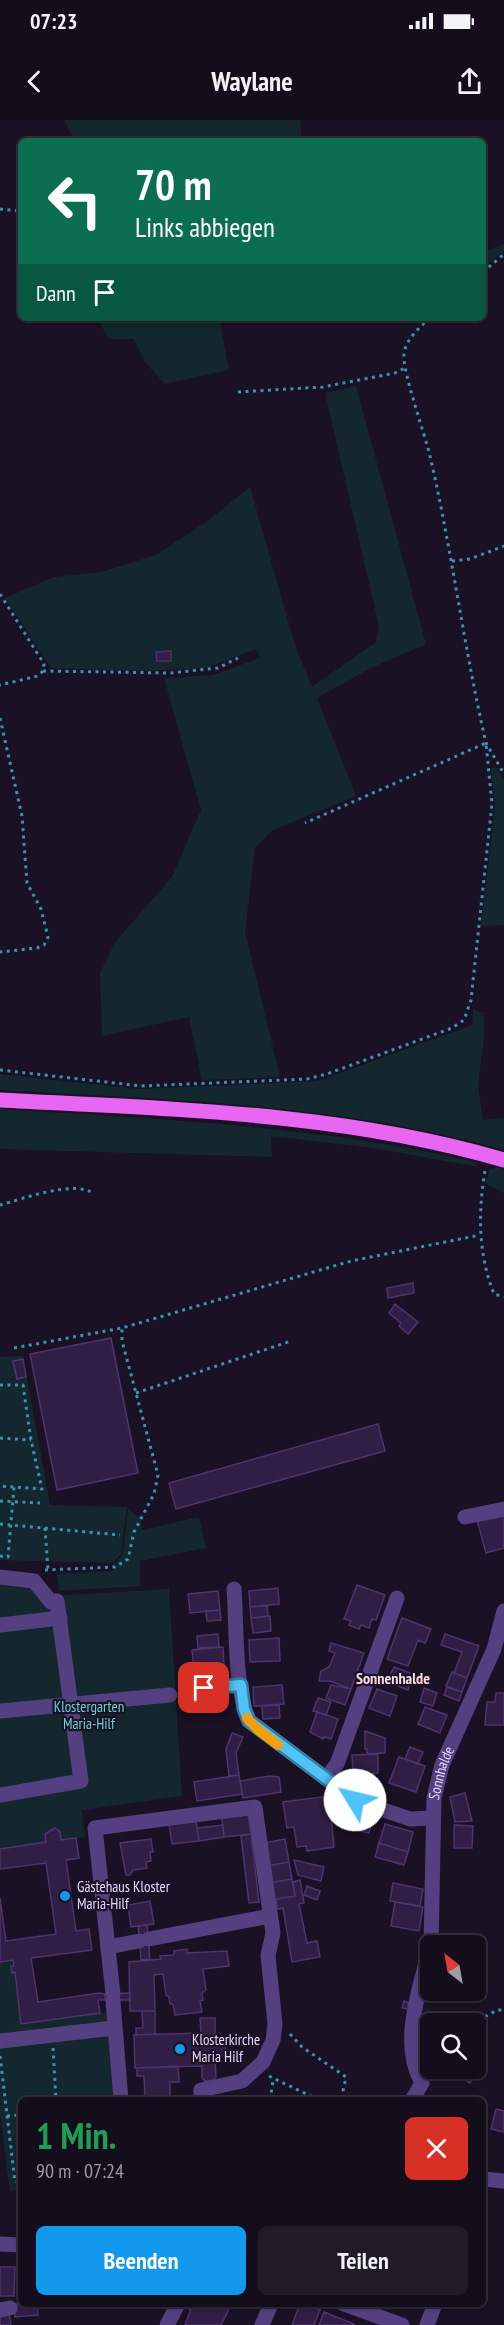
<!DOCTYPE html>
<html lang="de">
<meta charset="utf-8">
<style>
:root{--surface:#140d1b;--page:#211b28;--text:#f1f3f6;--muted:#9d9ca3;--line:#332d3a;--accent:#1298ed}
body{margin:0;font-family:"PT Sans Narrow",sans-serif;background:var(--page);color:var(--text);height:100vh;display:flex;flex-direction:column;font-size:22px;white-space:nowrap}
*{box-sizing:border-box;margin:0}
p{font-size:20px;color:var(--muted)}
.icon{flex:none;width:33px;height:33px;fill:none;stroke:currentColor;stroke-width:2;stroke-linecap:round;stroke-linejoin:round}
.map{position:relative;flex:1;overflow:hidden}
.sheet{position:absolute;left:18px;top:1977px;width:468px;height:210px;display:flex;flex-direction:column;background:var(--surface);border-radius:9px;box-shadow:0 2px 4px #0004,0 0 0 2px var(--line)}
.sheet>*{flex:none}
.hud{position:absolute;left:18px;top:18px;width:468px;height:183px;border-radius:9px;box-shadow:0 2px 4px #0004,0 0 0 2px var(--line);background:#0b6e4f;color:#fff;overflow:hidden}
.needle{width:39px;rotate:329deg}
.tools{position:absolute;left:420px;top:1815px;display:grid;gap:12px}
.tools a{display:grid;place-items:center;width:66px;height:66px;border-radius:9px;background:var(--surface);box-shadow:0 2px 4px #0004,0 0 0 2px var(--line);font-size:30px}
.pin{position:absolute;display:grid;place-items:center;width:51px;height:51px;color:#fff;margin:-26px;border-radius:12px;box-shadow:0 3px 9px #0006}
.me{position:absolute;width:66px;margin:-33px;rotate:306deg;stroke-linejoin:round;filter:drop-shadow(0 0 4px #0008)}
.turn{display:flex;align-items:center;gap:21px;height:126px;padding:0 18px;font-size:27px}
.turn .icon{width:78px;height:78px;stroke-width:2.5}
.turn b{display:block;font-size:42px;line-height:51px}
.then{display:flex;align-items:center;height:57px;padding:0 18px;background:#0003;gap:12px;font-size:22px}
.round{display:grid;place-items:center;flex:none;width:63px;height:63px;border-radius:9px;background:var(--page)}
.summary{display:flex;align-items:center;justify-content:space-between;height:102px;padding:0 18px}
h1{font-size:36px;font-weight:600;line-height:45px;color:#1e9e55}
.button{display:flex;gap:12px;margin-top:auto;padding:12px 18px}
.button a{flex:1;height:69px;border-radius:9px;background:var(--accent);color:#fff;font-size:24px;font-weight:600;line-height:69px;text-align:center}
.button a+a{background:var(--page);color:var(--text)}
.status{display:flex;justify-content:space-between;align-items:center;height:42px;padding:0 30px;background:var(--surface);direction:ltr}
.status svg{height:16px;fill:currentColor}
header{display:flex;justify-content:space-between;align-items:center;height:78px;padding:0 18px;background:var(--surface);font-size:27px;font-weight:600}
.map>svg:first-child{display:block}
.green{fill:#14272e}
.building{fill:#311e44;stroke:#4f326e;stroke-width:1.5}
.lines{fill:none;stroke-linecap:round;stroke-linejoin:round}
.path{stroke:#3994ae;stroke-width:3;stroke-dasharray:3 4.5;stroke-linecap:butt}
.minor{stroke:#543f80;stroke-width:15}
.major{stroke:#e767f3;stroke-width:15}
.route-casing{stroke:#337fa1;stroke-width:15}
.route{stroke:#4fc3f7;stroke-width:10}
.slow{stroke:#f59e0b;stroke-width:10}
.poi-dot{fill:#1298ed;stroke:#1a1124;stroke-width:2}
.labels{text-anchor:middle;stroke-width:4.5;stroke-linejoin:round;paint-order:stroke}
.park-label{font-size:15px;fill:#68d3d7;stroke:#1a1124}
.street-label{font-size:15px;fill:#e6d7fc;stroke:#1a1124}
.poi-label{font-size:15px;fill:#e6d7fc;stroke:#1a1124;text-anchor:start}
.neighbourhood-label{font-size:16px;font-weight:bold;fill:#fcd9e5;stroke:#1a1124}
</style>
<div class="status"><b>07:23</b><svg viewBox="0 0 49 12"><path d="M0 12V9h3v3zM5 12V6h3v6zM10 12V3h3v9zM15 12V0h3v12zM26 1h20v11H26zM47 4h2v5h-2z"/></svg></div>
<header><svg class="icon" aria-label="back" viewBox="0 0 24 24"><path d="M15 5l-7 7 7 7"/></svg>Waylane<svg class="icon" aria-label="share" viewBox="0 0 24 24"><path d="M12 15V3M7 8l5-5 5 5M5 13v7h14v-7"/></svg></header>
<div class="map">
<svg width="504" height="2205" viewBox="0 0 504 2205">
<rect width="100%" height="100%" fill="#1a1124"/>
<path class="green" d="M64 0H300L302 21H75Z
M504 124V131L483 148V133Z
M97 198H219L229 250 165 264 145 242 134 219H109Z
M356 266 426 524 371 548 317 578 356 676 271 711 255 728 245 811 280 957 202 960 189 897 102 916 100 853 116 821 172 757 201 690 164 558 213 555 260 538 256 529 206 548 145 551 51 548 5 478 54 457 101 452 156 435 206 402 250 367 295 525 312 567 376 522 379 506 325 273Z
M495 646 504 659V805L481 806 495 686 491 650Z
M473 889 484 893V919L478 966 483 1000 504 998V1030C340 983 169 980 0 970V954L138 969 301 962 318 961 472 905Z
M0 989C160 999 319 1006 476 1042L478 1047 373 1028 271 1016 272 1037 0 1029Z
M497 1047 504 1049V1073L485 1063 490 1050Z
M23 1236 50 1385 127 1387 121 1434 113 1443 0 1440V1237Z
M128 1389 141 1399 142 1410 199 1397 206 1428 140 1441V1466L59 1471 57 1454 113 1451 114 1444 123 1434Z
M0 1450C26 1455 39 1450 51 1476L169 1469 182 1676 82 1690 85 1717 61 1720 60 1712 55 1708 45 1714 46 1722 0 1729Z
M13 1840 14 1846H11L12 1852H15L22 1904 110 1892 116 1980H21V2070L10 2071 0 1994V1842Z"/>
<path class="building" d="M171 531V541H157L156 532Z
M413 1163 414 1173 388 1178 387 1168Z
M395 1184 418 1202 408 1214 399 1206 401 1203 389 1193Z
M111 1218 138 1353 57 1370 30 1234Z
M23 1239 26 1257 17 1259 13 1241Z
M378 1304 385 1331 176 1389 169 1363Z
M504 1392V1428L486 1433 477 1400Z
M357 1465 385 1475 376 1500 372 1499 369 1508 361 1505 359 1509 349 1505 351 1501 344 1499Z
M278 1468 279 1484 250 1487 249 1471Z
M218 1471 220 1490 190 1493 188 1474Z
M267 1485 268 1496 251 1498 250 1487Z
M220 1490 221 1500 207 1501 206 1491Z
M270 1496 271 1511 253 1513 251 1498Z
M402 1498 431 1509 425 1523 418 1520 408 1546 387 1539Z
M218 1514 219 1527 198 1528 197 1516Z
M445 1514 479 1526 467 1558 454 1553 462 1532 441 1525Z
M279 1518 280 1541 250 1542 249 1520Z
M331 1523 364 1533 351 1569 330 1561H319L321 1551 329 1547 335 1533 329 1531Z
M223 1527 224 1546 194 1549 192 1530Z
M394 1547 413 1554 410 1563 390 1555Z
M452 1552 467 1558 462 1572 446 1566Z
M390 1555 410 1563 408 1570 388 1562Z
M282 1565 284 1584 254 1586 253 1567Z
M331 1565 351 1569 345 1585 326 1578Z
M447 1567 462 1572 459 1581 444 1575Z
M424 1568 437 1573 433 1586 420 1582Z
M377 1569 397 1576 390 1596 369 1588Z
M496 1573H504V1605H485L487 1582H495Z
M318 1578 331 1582 326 1595 313 1591Z
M279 1585 280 1598 263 1599 262 1586Z
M425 1587 447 1595 440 1613 418 1604Z
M317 1592 338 1599 331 1619 324 1617 323 1619 310 1612Z
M365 1611 385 1618V1633L367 1634V1629H365Z
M232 1613 243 1617 236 1633 239 1655 229 1656 226 1629Z
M410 1627 423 1632 418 1644 405 1639Z
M378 1634V1653L353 1655 352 1635Z
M399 1637 425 1646 416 1672 389 1663Z
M239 1655 242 1674 197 1681 194 1662Z
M269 1656 279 1657 281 1672 243 1678 240 1661Z
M465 1673 472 1701 455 1702 450 1677Z
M329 1676 334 1727 307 1731 306 1726 297 1727 294 1707 287 1708 283 1682Z
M352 1694 372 1700 369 1713 348 1708Z
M248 1695 251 1714 224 1717 222 1698Z
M196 1701 199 1721 172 1724 169 1704Z
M385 1704 413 1712 408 1732 379 1723Z
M223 1705 224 1717 199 1721 197 1708Z
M454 1705 473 1706 472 1728H454Z
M55 1708 60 1712 61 1720 76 1718 79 1738 66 1740 76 1811 89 1809 92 1830 31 1838 38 1882 99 1873 105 1874V1880H98L100 1893 21 1904 15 1852 12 1853 11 1846H14L13 1840 0 1842V1778L6 1821 56 1814 46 1743 0 1749V1729L46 1722 45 1714Z
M251 1714 259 1782 249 1783 241 1716Z
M151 1719 153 1732H150L151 1741 146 1742 147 1748 133 1750 130 1755H126L120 1723Z
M285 1719 289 1742 267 1746 263 1723Z
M379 1723 408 1732 404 1745 375 1737Z
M294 1740 324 1747 321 1761 298 1755Z
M289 1742 292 1759 270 1763 267 1746Z
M292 1759 295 1776 273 1780 270 1763Z
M300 1760 304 1783 299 1784 307 1823 317 1821 320 1837 292 1842 283 1788 278 1789 276 1779 295 1776 293 1762Z
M393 1763 423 1769 420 1786 390 1781Z
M307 1766 320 1771 317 1780 304 1775Z
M150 1781 154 1804 131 1807 128 1785Z
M395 1782 423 1787 419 1811 391 1806Z
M147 1805 150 1839 141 1840 138 1806Z
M441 1820 464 1825V1826H440Z
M187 1829V1833L227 1831 229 1846 203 1849 206 1870 202 1873 203 1880 200 1881 202 1892 175 1895 173 1884H170L169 1877 166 1875 163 1854 154 1855 155 1891H130L129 1842 161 1839 160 1836 174 1835V1831Z
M130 1873V1880H105V1874Z
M404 1881 409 1883 407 1889 402 1888Z
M142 1891H155V1914L136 1915V1908H143Z
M200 1898H215V1918L225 1924 226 1934 215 1939 216 1957 213 1960 205 1961 202 1958V1946L135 1948 134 1915 201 1913Z
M476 1933 486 1940 470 1963 450 1950 476 1948Z
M178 1946 179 1962H170V1980H145L144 1956H137V1948Z
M496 1989 504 1991V2012L491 2009Z
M0 2147H15L14 2176H0Z
M14 2184H37L38 2195 15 2197Z
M188 2184H229L228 2191 221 2205H185L191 2189H188Z
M300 2184 320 2190 314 2205H292Z
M324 2192 354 2204V2205H319Z
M9 2193 11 2205H0V2195Z"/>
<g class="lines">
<path class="path" d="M0 89 21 91
M483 152 504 134
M430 198C419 208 406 219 404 234 402 250 425 315 430 336 452 431 464 528 486 623L504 654
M238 272 323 267 395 253 405 248
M452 441 470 439 504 426
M0 474 44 544 43 551 38 556 0 565
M43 551 170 553 218 548 238 538
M0 598 22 696 27 763 41 789 48 817 44 825 37 828 0 832
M0 950 141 966 307 959 327 954 452 908 464 900 471 880 492 684 486 623 305 703
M485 1051C478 1092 478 1134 494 1174L504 1177
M0 1085C22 1079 76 1059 94 1074
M14 1228 122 1208 351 1141 480 1115
M0 1265H23L31 1320 42 1369 0 1366
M136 1273 291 1221
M0 1318 31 1320
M0 1381 40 1383
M0 1404 120 1415
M45 1408 48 1450
M0 1436 8 1437 14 1367
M45 1450 115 1447 128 1439 134 1412 154 1374 158 1355 122 1221V1208
M472 1904 497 1890H504
M290 1914 302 1927 346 1957 341 1980
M53 1928 56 1980
M0 1936 15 2062H21
M269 1956 319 1980
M270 1980 273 1961
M7 1996 21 1995"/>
<g class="minor">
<path d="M465 1397 504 1389"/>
<path d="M0 1457 34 1461 51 1482 57 1481 81 1661 0 1675"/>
<path d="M234 1469C237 1509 234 1565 249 1601L355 1680 410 1699 433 1698"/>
<path d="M0 1505 60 1498"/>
<path d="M204 1568 241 1565"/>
<path d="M0 1591 170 1575"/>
<path d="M326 1659 337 1644 397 1478"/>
<path d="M149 1819 270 1796"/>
<path id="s1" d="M431 1826 434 1678 442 1645 494 1529 504 1491"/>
<path d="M108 1827 139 1821"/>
<path d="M113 1874 95 1708 255 1687 273 1813 268 1835 275 1904 273 1920 263 1942 242 1961 201 1970V1980"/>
<path d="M113 1881 121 1980"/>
<path d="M0 1921 114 1908"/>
<path d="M412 1980 422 1963C399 1923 420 1869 430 1827"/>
<path d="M483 2059 504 2061"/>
<path d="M0 2124 21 2125"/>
<path d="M344 2184 402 2205"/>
<path d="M0 2190 10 2188"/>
<path d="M167 2205 178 2184"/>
<path d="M262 2205 271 2184"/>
<path d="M427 2205 435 2184"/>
</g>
<path class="major" d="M0 980C168 989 341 992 504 1040"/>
</g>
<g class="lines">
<defs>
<path id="route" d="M204 1568 241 1565 244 1589 249 1601 355 1680"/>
</defs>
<use href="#route" class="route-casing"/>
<use href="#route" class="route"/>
<path class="slow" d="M247 1598 257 1609 278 1625"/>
</g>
<g class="poi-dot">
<circle cx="65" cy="1776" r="6"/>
<circle cx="180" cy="1929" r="6"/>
</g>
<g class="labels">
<g class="park-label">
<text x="89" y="1592">Klostergarten<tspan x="89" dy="17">Maria-Hilf</tspan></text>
</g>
<g class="street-label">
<text dy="5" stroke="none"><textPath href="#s1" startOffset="174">Sonnhalde</textPath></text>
</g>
<g class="poi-label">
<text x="77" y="1772">Gästehaus Kloster<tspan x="77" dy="17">Maria-Hilf</tspan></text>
<text x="192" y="1925">Klosterkirche<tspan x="192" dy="17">Maria Hilf</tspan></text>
</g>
<g class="neighbourhood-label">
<text x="393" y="1564">Sonnenhalde</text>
</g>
</g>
</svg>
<div class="tools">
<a><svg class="needle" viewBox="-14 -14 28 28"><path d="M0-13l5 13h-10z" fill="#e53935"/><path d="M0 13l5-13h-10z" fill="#9d9ca3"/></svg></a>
<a><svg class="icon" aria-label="search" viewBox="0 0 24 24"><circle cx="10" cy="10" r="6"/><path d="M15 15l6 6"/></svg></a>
</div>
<div class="pin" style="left:204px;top:1568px;background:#d93025"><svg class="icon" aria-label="arrive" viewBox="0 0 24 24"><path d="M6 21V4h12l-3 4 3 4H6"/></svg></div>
<svg class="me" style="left:355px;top:1680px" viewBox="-20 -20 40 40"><circle r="19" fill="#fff"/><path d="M0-13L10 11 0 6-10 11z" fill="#4fc3f7"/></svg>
<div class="hud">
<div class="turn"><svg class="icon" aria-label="left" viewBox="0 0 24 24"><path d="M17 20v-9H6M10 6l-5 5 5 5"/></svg><div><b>70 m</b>Links abbiegen</div></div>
<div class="then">Dann<svg class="icon" aria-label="arrive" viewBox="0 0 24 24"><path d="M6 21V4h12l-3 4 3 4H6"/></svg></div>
</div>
<section class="sheet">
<div class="summary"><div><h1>1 Min.</h1><p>90 m · 07:24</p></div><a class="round" style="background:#d93025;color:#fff"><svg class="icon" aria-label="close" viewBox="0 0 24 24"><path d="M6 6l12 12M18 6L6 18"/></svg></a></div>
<div class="button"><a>Beenden</a><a>Teilen</a></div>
</section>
</div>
